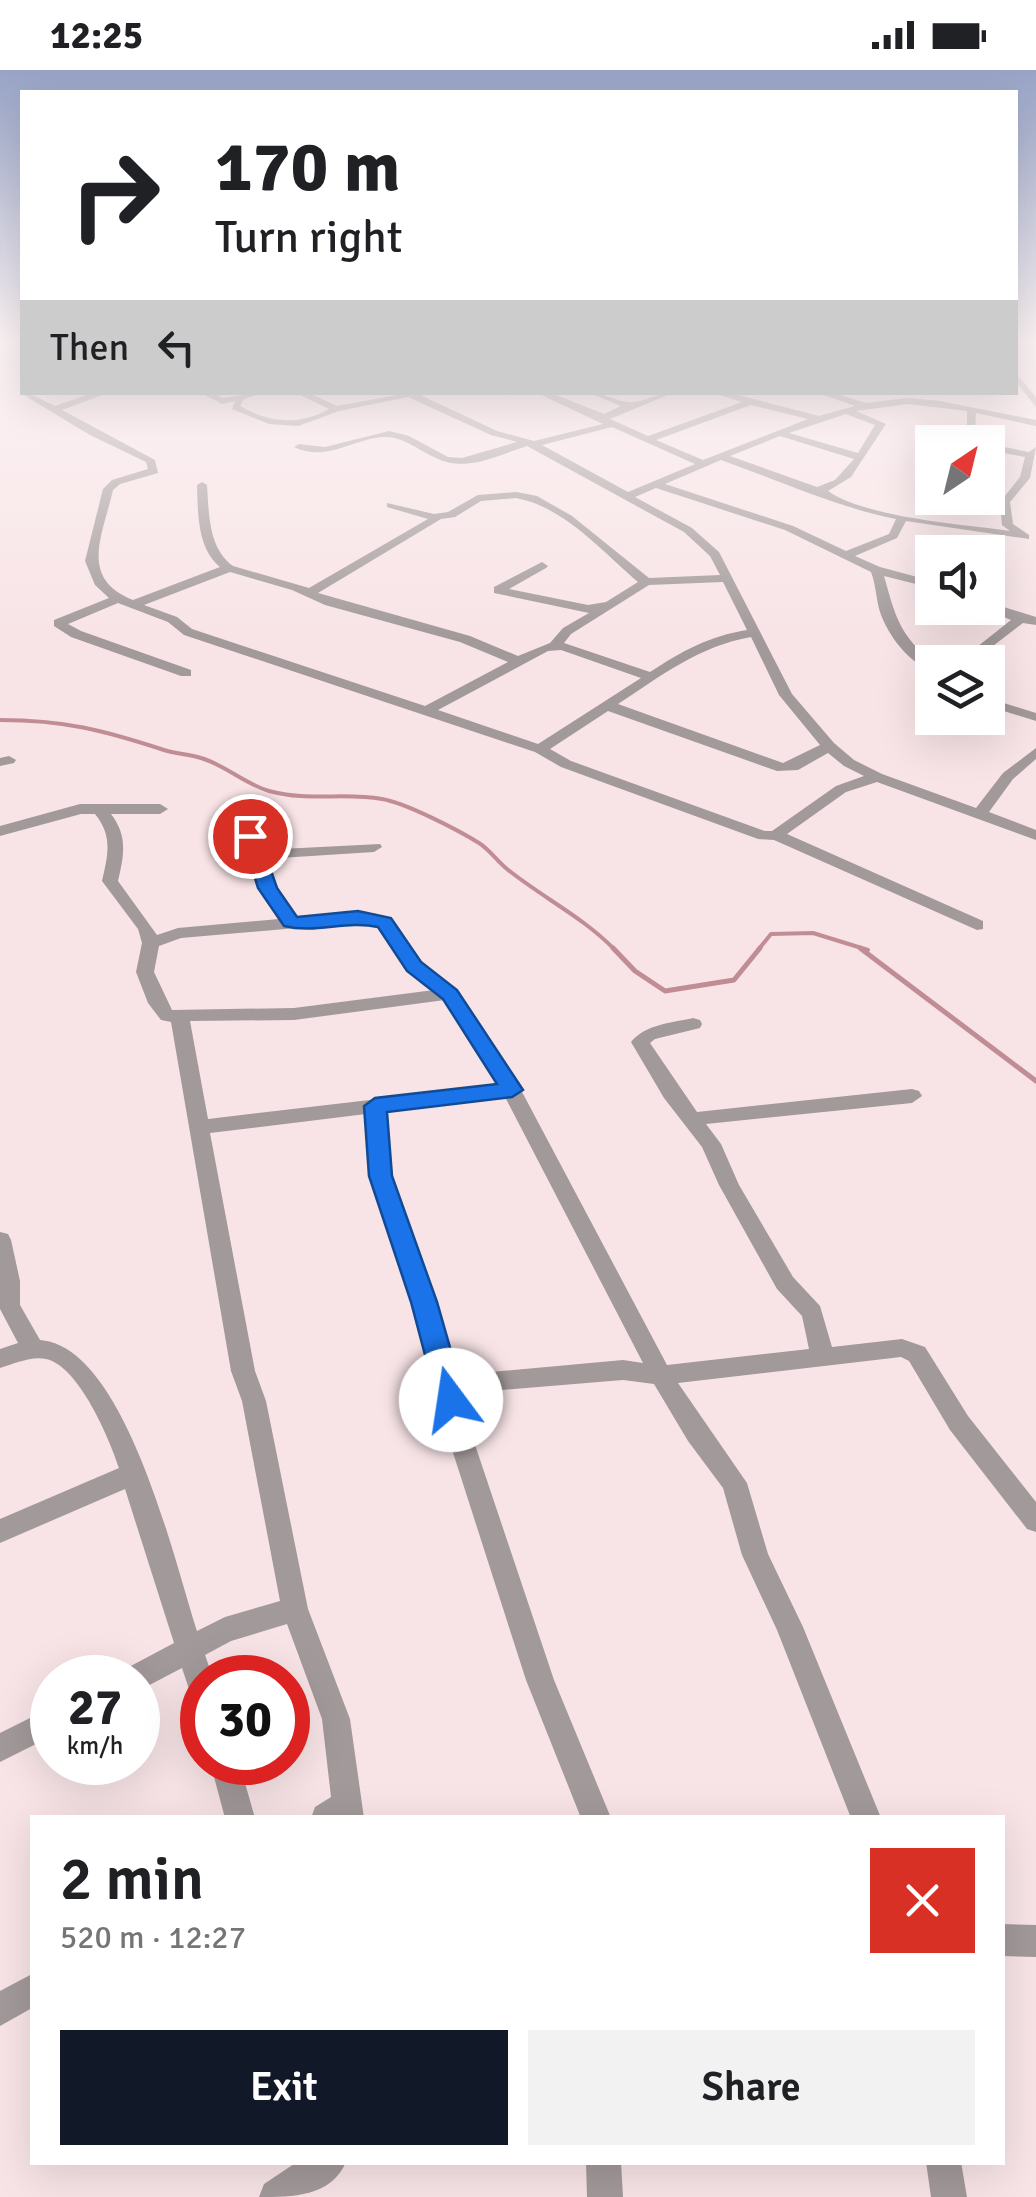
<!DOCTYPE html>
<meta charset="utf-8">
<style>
:root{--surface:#fff;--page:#f2f2f2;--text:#202124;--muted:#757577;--accent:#111827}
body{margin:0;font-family:Signika,sans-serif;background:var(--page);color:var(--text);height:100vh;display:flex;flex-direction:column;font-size:38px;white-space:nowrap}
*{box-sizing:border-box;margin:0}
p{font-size:32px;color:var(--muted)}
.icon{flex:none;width:55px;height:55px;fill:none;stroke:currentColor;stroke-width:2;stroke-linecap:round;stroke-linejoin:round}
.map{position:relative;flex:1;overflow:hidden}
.details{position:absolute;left:30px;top:1745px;width:975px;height:350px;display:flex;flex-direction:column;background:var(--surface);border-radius:0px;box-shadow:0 10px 40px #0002}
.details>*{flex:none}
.banner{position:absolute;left:20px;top:20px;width:998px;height:305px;border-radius:0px;box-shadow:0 10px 40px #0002;background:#fff;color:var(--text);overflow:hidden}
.needle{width:65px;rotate:35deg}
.tools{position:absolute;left:915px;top:355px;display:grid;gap:20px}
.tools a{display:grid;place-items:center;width:90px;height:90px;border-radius:0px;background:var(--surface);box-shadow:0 10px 40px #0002;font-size:50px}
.speed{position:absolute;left:30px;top:1585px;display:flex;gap:20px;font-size:50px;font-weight:700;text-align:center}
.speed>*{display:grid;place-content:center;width:130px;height:130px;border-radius:50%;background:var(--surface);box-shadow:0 10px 40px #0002;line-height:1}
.speed small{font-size:25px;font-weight:400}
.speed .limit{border:15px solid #d22;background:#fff;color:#111}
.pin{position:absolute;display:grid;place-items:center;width:85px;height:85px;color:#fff;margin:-42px;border:5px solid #fff;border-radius:50%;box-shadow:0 2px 10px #0007}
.me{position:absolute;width:110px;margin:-55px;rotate:346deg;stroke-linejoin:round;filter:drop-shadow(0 0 8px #0008)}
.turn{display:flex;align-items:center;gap:35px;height:210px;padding:0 30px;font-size:45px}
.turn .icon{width:130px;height:130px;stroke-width:2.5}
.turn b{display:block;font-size:70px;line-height:85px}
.then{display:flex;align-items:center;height:95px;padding:0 30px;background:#0003;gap:20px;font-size:38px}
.round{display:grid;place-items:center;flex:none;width:105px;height:105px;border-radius:0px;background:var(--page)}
.summary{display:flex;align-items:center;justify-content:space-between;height:170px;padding:0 30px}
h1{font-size:60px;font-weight:600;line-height:75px}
.button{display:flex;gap:20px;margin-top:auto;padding:20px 30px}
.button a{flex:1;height:115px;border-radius:0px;background:var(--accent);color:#fff;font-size:40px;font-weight:600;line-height:115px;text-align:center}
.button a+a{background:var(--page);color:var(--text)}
.status{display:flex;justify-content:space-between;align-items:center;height:70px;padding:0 50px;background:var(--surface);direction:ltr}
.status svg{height:28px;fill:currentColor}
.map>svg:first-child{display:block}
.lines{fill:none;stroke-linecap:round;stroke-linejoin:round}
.stream-far1{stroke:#c18d95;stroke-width:4}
.stream{stroke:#c18d95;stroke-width:5}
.minor{fill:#a2999a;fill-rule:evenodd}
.route{fill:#1a73e8;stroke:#114b97;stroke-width:2.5}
</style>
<div class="status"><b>12:25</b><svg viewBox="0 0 49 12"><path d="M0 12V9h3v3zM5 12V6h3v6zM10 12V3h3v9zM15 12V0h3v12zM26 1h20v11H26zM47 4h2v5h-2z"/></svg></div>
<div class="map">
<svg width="1036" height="2127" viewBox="0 0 1036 2127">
<rect width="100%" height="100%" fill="#f8e4e7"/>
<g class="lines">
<path class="stream-far1" d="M0 650C64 650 103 660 164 680 176 684 189 684 201 688 225 695 245 714 269 721 309 732 343 722 382 729 406 733 458 760 479 773 490 780 497 791 507 799 543 828 583 847 615 880
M758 880 771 864 813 863 868 880"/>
<path class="stream" d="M613 878 635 901 665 921 734 910 760 878
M860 878 1036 1011"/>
<path class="minor" d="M1015 302 1036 327V337L1015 311Z
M22 320 55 336 95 322H110L62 340 155 390 158 403 120 414 113 420C103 465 78 508 133 530L220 497C197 478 198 443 197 415L202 412 207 415C209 443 208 478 233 496L309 518 428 449 387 437V433L434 444 448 442 478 425 516 422 537 426 572 446 649 508 720 505 710 486 684 462 527 376C498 385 466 403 436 388 419 381 405 367 385 367 353 368 326 393 294 377L299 374 325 377 389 361 409 366 448 387 462 388 517 372 491 365 408 327 339 341 298 356 269 354 232 339 235 331 222 334 199 322H211L223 328 265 322 244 329 240 336C269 353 299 356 329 339L294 322H307L337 336 414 322 497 361 534 371 603 354 535 322H548L604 344 621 336 587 322C602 322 613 330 627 332 641 334 659 322 675 322L610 349 648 366 742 332 710 322H727L819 346 855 336 815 322H830L866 333 908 328 940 331 1036 350V356L976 343 975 361 963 372H953L967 358V341L908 334 856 341 886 354 851 407 828 421C867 448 962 454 1010 461L1002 455 1000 432 1020 407 1025 387 988 380V374L1029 382 1036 377 1030 408 1010 432 1013 454 1029 465V469L906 451 897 468 855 486 880 497 932 511V518L884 506C895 545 899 565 933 592L932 602C909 592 888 566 880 542 876 529 876 515 871 502L785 460 656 418 635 427 692 458 719 482 792 624 834 673 854 690 882 704 976 738 1003 703 1036 678V689L1013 709 989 742 1036 760V770L877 712 846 722 787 764 983 851V859L977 860 774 770 758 769 561 697 535 682 184 565 168 552 118 533 68 554 81 561 191 600V606H181L71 567 54 556V550L109 528 95 515 85 491 103 419 112 410 148 399 146 392 90 365 22 324ZM751 335 808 349 703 390 656 370ZM846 344 875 355 858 383 789 363ZM612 357 695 394 628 422 542 375ZM780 366 854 389 835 410 817 417 730 386ZM721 390C780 411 836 437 896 449L889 464 846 481 793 456 665 414ZM516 428C563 436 603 482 638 512L606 532 588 535 509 519 546 498 548 496 542 492 494 517V523L589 543 563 558 550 573 518 586 470 566 318 523 441 449 455 447 481 431ZM230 502 292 520 325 535 460 572 508 592 425 636 192 559 177 547 144 535ZM723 512 747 560C709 566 682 581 650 602L564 573 571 564 649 515ZM751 567 779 625 820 675 783 693 618 634C661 606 699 576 751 567ZM561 580 641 608 538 674 438 640 548 581ZM608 641 777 701 798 700 828 683 844 696 864 706 836 716 772 761H765L571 691 550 679Z
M932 391V399H926L927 394Z
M988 532 1036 547V555L1023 553 972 592H958L1011 550 984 539 988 538Z
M988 628 1036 643V651L988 636Z
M9 686 16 690 14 693 0 696V688Z
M80 734H160L168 739 160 744H111C128 766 124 785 118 811L157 865 178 858 279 849C253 818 246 778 231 740L234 737H244L247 740 261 780 380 774 382 777 374 782 264 789C272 811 280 834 299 848L374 843 397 855 421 892 456 920 521 1020 667 1295 809 1279 802 1246 777 1219 719 1115 702 1077 664 1028 631 972C646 954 671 953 693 948L700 950 702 954 700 958 655 969 650 973 697 1042 912 1019 919 1021 922 1026 912 1033 706 1054 721 1074 739 1115 793 1207 820 1236 832 1277 902 1269 925 1277 968 1346 1036 1432V1462L1027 1459 950 1360 909 1291 901 1287 678 1313 747 1413 768 1484 803 1557 881 1748H851L777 1560 742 1485 723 1418 688 1371 654 1314 623 1310 466 1323 463 1339 554 1610 611 1748H581L526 1610 439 1339 442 1326 370 1106 366 1044 210 1063 255 1301 266 1331 308 1539 350 1649 364 1748H311L315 1737 331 1727 322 1649 287 1554 231 1571 205 1585 213 1608H202V1632L192 1628 182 1598 138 1621V1608H123L127 1598 174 1573 125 1419 0 1473V1449L119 1398C110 1370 79 1296 46 1289 31 1286 14 1294 0 1298V1279L18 1273 0 1239V1162L8 1164 11 1170 20 1211V1235L40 1270C125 1276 174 1490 197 1561L225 1547 280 1531 242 1331 231 1301 171 952 161 950 148 933 136 902 142 873 138 859 102 811C108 785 113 766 95 744H81L0 766V756ZM365 852 385 862 408 900 434 920 294 938 172 940 154 902 159 876 181 868ZM445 930 498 1015 208 1049 190 951 294 950ZM505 1027 643 1293 623 1290 458 1305 390 1106 385 1042Z
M52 1637V1666L0 1692V1663Z
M210 1692H239L255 1748H225Z
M1002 1854 1036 1855V1887L1002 1886Z
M32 1904V1938L0 1956V1921Z
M297 2092H346C331 2127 292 2127 259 2127L264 2114Z
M586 2092H621L623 2127H587Z
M926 2092H961L967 2127H931Z"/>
</g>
<linearGradient id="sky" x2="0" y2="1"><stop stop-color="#98a4c7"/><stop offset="0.48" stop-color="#fcf3f4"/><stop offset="1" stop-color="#fcf3f4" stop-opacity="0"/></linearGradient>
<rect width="1036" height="568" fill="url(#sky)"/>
<path class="route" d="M250 761 259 766 277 818 297 847 358 841 391 848 421 892 457 920 523 1020 512 1027 387 1042 392 1106 437 1232 465 1330 461 1338 451 1341 441 1338 437 1330 411 1232 369 1106 364 1036 375 1028 497 1014 443 929 407 901 378 857C346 850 316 864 284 856L258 818 242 766Z"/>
</svg>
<div class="tools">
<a><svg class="needle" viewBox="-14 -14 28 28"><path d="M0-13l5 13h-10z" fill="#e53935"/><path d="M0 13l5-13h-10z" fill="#757577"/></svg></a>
<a><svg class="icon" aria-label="sound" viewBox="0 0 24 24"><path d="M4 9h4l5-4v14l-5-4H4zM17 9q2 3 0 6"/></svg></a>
<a><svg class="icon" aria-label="layers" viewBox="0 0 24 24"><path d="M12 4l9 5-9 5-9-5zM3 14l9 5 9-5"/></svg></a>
</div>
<div class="speed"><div>27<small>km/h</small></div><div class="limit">30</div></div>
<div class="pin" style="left:250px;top:766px;background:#d93025"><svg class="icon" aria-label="arrive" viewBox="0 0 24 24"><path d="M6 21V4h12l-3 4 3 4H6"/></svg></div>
<svg class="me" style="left:451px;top:1330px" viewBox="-20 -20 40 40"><circle r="19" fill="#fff"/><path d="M0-13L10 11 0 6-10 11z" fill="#1a73e8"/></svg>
<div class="banner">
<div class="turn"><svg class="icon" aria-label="right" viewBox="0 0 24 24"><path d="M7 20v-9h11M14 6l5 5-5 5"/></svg><div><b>170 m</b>Turn right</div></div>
<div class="then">Then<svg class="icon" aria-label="left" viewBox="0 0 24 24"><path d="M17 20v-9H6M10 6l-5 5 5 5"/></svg></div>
</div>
<section class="details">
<div class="summary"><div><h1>2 min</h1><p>520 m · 12:27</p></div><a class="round" style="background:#d93025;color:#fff"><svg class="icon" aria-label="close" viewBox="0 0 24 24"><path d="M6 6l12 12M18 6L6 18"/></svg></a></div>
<div class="button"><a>Exit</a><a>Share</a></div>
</section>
</div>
